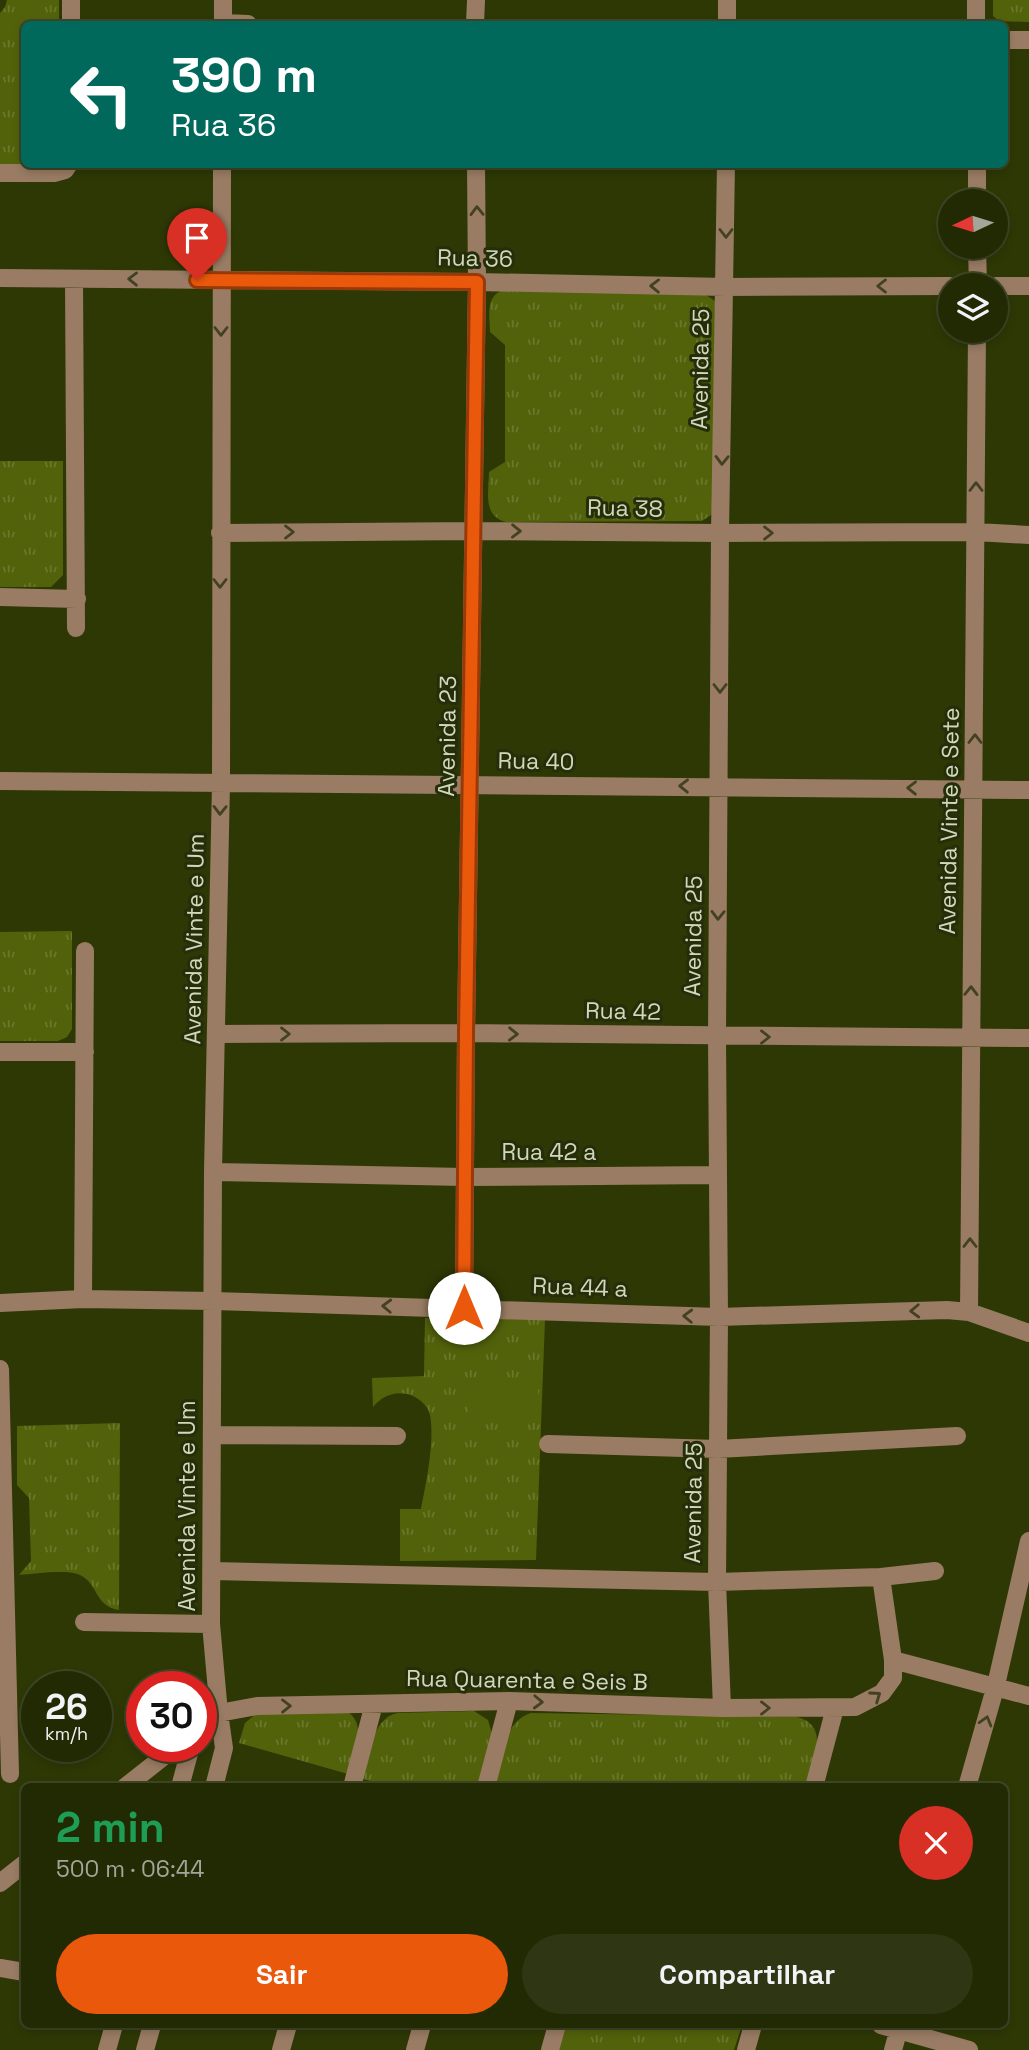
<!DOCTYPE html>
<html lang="pt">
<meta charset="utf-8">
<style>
:root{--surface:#222a04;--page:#2e3613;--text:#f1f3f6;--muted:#a2a79a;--line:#3f4626;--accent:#ea580c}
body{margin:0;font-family:"Space Grotesk",sans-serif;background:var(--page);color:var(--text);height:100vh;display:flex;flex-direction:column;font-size:26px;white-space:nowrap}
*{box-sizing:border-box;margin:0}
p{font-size:23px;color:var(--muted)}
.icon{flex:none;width:38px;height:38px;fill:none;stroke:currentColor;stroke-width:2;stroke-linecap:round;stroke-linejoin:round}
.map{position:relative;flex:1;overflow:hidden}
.details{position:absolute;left:21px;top:1783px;width:987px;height:245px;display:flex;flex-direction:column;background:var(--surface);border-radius:10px;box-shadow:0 4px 10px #0003,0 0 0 2px var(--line)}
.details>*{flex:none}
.banner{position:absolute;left:21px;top:21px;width:987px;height:147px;border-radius:10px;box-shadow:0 4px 10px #0003,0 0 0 2px var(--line);background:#00695c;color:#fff;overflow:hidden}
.needle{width:46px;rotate:266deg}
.tools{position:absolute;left:938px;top:189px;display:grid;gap:14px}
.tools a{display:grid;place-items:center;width:70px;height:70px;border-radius:50%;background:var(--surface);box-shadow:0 4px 10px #0003,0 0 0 2px var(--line);font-size:35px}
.speed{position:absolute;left:21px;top:1671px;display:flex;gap:14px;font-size:35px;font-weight:700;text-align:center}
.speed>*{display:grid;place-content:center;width:91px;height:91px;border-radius:50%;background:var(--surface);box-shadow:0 4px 10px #0003,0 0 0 2px var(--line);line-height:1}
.speed small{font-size:18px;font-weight:400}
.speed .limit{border:10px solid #d22;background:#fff;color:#111}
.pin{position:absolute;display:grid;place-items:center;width:60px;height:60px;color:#fff;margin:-72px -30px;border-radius:50% 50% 50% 0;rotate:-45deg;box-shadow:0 0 7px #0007}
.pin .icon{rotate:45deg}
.me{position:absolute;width:77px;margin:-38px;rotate:0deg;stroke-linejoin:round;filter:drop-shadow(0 0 5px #0008)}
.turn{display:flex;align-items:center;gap:24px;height:147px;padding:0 35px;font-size:32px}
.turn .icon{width:91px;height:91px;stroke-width:2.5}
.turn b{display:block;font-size:49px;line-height:60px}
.round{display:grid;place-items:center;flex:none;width:74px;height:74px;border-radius:37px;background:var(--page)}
.summary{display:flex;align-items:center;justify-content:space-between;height:119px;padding:0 35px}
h1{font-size:42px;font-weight:700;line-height:52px;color:#1e9e55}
.cta{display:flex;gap:14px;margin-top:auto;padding:14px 35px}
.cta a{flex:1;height:80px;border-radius:42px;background:var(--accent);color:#fff;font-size:28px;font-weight:700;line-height:80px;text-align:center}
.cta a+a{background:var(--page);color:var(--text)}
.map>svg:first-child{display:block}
.grass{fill:url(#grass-tufts)}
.pitch{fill:#52620b}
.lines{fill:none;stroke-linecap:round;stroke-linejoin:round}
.minor{stroke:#9a7c64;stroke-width:18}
.oneway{stroke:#424121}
.route-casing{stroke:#983908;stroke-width:18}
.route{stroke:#ea580c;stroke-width:12}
.labels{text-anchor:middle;stroke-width:6;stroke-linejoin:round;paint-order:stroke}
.street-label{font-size:23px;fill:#cfd8b8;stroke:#252d0b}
</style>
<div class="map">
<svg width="1029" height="2050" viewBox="0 0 1029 2050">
<defs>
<pattern id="grass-tufts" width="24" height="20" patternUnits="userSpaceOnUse" patternTransform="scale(1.75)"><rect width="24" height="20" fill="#52620b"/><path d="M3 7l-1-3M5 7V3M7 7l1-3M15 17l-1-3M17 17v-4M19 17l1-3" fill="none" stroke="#6a782c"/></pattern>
</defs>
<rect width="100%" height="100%" fill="#2e3805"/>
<path class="grass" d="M7 0H59V24H24V164H0V13L5 7Z
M993 0H1029V22L999 21 993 16Z
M501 291 703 293 715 301 714 513 702 521 506 522C482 516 489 491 489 472L505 462V345L490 332C490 318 485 298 501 291Z
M0 461H63V575L51 587H0Z
M72 931V1029L67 1037 58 1041H0V932Z
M425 1318C440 1318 456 1314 461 1331H480L485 1321 492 1318 545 1319 536 1560 400 1561V1509H421C426 1484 435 1440 430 1415 428 1405 417 1396 407 1394 393 1391 381 1397 373 1407L372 1378 424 1376Z
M120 1423 119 1610C94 1606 99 1584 80 1575 67 1569 34 1574 19 1575L31 1561 29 1498 17 1485V1426Z
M346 1711C369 1724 353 1754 348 1774L239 1743 245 1723 257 1713Z
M474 1711 488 1720 492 1734 478 1787H391L363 1779C369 1757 371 1718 398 1713Z
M531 1713 797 1717C831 1725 813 1763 807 1787H494C501 1762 502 1722 531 1713Z
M564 2025H742L734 2050H557Z"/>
<path class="pitch" d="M467 1378H538V1423H468Z"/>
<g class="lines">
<path class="minor" d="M223 0V24
M223 23 248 24
M71 24V0
M475 24 476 0
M727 24V0
M976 24V0
M1004 40H1029
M977 164V201
M0 173H54L65 170 69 164
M977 247 978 285
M0 278 477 282 726 287 950 286
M74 279 76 628
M996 286H1029
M220 533 474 531 720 533 976 532 1029 535
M0 597 77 599
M0 781 1029 790
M217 1034 466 1033 1029 1038
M0 1052H85
M213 1172 464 1177 717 1175
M83 1299 85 951
M0 1303 83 1299 213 1301 719 1317 947 1310 969 1312 1029 1333
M464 1308 466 1033 477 282 476 164
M969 1312 977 331
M0 1369 10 1774
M212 1435 397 1436
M548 1444 718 1449 957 1436
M213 1571 717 1582 881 1577 935 1571
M84 1622 211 1624
M893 1660 1029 1696
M722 1708 717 1582 719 1317 717 1037 720 533 726 164
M201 1727 219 1713 257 1706 509 1701 722 1708 855 1707 882 1693 893 1678V1660L881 1577
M125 1787 177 1746
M180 1787 191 1746
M214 1787 224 1748 219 1713 211 1624 213 1172 221 783 222 164
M352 1787 374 1704
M486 1787 509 1701
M814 1787 835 1708
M967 1787 996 1685 1029 1541
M0 1883 24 1864
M0 1968 24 1972
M881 2025 969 2050
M107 2050 114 2025
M145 2050 152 2025
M281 2050 288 2025
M415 2050 422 2025
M550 2050 557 2025
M746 2050 753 2025
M893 2050 900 2025"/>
</g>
<defs><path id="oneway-chevron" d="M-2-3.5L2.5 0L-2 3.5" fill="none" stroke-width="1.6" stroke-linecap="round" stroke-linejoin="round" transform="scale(1.75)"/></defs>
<g class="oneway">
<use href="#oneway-chevron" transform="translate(477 211) rotate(-91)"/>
<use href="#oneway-chevron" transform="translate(726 233) rotate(90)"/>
<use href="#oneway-chevron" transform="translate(133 279) rotate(-179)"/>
<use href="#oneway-chevron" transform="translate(655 286) rotate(-179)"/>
<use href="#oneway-chevron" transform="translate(882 286) rotate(180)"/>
<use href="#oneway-chevron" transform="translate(221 331) rotate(90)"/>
<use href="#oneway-chevron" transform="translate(722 460) rotate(91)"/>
<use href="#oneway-chevron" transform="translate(976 487) rotate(-90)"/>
<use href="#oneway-chevron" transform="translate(516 531) rotate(1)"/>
<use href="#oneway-chevron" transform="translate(289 532)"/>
<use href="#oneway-chevron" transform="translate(768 533)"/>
<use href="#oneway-chevron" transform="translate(220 583) rotate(90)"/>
<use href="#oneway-chevron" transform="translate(720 688) rotate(90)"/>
<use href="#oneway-chevron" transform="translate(975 739) rotate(-90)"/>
<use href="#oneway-chevron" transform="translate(684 786) rotate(-179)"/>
<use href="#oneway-chevron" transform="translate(912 788) rotate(-179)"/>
<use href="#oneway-chevron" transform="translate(220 810) rotate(91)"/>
<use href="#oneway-chevron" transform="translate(718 915) rotate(91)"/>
<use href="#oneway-chevron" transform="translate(971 991) rotate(-89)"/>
<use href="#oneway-chevron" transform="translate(285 1034)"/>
<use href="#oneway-chevron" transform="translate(513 1034) rotate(1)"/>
<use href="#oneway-chevron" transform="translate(765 1037)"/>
<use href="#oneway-chevron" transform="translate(970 1243) rotate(-90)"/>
<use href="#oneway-chevron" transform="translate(387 1306) rotate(-178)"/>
<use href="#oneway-chevron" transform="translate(915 1311) rotate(178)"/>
<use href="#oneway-chevron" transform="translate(688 1316) rotate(-178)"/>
<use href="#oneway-chevron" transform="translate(876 1696) rotate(-35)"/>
<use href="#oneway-chevron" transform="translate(538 1702) rotate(2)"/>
<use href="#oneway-chevron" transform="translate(286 1706) rotate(-1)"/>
<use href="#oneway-chevron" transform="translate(765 1708)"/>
<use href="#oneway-chevron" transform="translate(986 1721) rotate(-74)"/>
</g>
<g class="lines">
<defs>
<path id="route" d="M197 280 477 282 466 1033 464 1308"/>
</defs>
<use href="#route" class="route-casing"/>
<use href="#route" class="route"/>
</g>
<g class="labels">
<g class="street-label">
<text transform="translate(475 258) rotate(1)" y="8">Rua 36</text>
<text transform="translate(700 369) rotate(-89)" y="8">Avenida 25</text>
<text transform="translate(625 508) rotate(1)" y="8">Rua 38</text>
<text transform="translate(447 736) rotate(-89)" y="8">Avenida 23</text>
<text transform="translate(536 761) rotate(1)" y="8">Rua 40</text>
<text transform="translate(949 821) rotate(-89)" y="8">Avenida Vinte e Sete</text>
<text transform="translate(693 936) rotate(-89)" y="8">Avenida 25</text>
<text transform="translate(194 939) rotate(-89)" y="8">Avenida Vinte e Um</text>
<text transform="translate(623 1011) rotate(1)" y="8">Rua 42</text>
<text x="549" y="1160">Rua 42 a</text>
<text transform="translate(580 1287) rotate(2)" y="8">Rua 44 a</text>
<text transform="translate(693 1503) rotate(-89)" y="8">Avenida 25</text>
<text transform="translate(187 1506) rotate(-90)" y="8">Avenida Vinte e Um</text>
<text transform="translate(527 1680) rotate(1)" y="8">Rua Quarenta e Seis B</text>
</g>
</g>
</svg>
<div class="tools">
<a><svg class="needle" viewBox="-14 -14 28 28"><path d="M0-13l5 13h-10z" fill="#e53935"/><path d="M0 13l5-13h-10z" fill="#a2a79a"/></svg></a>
<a><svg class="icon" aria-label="layers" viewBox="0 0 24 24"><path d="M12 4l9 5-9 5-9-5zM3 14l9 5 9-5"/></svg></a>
</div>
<div class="speed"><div>26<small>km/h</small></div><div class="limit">30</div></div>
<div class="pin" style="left:197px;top:280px;background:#d93025"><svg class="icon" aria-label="arrive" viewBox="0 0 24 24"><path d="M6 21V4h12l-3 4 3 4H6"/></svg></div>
<svg class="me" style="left:464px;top:1308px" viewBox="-20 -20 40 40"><circle r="19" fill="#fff"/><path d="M0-13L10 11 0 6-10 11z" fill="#ea580c"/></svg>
<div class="banner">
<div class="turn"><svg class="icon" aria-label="left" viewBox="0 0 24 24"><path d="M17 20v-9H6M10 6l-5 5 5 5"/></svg><div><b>390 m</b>Rua 36</div></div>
</div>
<section class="details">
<div class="summary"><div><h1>2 min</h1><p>500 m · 06:44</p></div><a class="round" style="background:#d93025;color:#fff"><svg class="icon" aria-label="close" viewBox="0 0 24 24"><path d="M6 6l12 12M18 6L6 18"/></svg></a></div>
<div class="cta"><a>Sair</a><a>Compartilhar</a></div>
</section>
</div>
